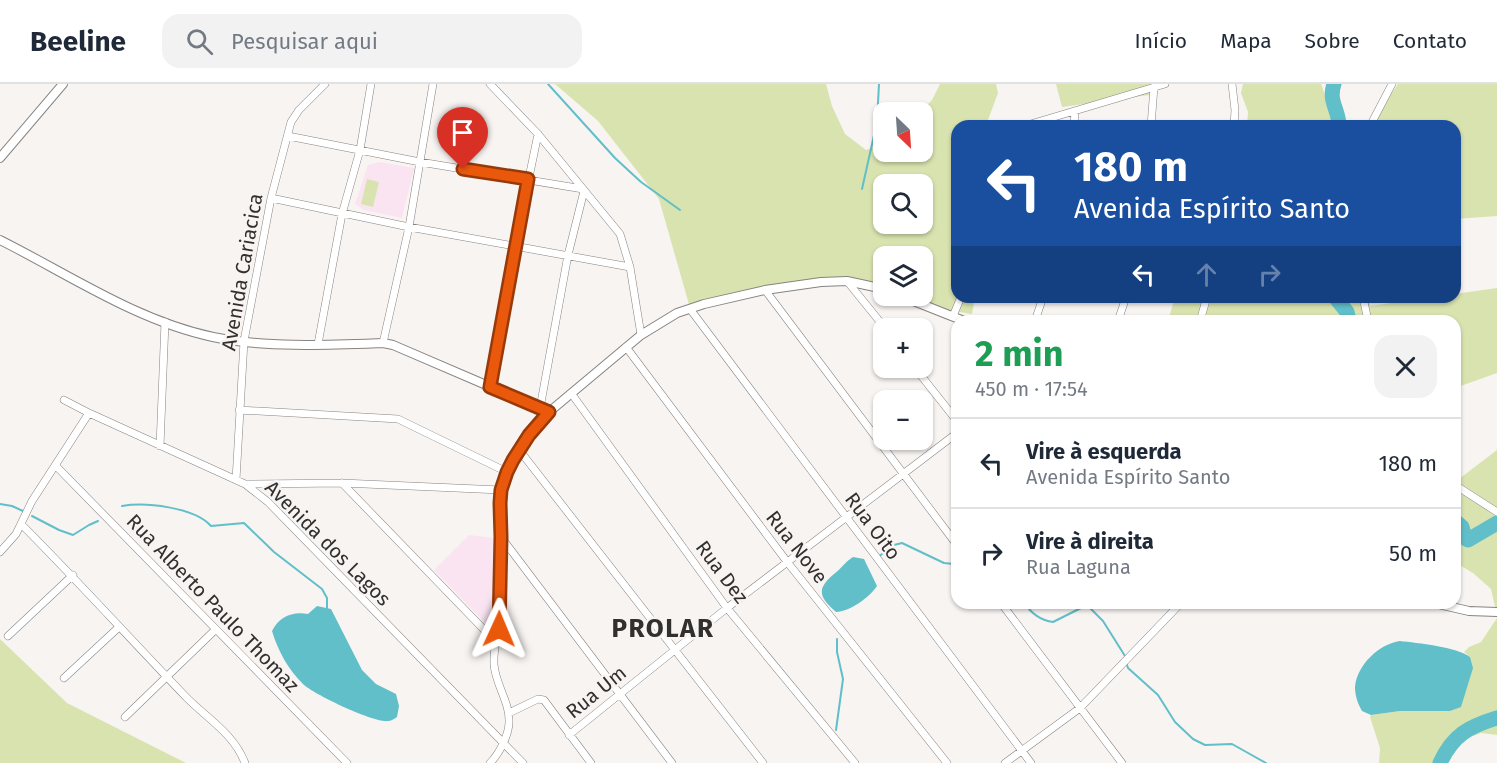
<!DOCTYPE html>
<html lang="pt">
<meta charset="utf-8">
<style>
:root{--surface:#fff;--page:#f2f2f3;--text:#1f2937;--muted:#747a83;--line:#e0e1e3}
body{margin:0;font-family:"Fira Sans",sans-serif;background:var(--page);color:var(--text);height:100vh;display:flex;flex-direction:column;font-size:22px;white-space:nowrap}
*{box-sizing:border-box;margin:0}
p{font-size:20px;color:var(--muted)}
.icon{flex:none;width:33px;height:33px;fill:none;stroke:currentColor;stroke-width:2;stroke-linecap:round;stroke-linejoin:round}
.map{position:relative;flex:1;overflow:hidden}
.details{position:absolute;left:951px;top:231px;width:510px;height:294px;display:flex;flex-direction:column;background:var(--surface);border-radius:18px;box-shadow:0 2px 4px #0004}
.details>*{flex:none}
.top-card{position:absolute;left:951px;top:36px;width:510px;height:183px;border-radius:18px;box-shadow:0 2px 4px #0004;background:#1a4fa0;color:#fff;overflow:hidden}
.needle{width:39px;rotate:155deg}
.fabs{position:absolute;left:873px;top:18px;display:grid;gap:12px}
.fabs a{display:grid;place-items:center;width:60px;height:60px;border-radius:12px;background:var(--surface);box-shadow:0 2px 4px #0004;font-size:30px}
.pin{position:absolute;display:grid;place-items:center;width:51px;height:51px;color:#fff;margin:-62px -26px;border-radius:50% 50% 50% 0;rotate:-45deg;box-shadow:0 0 6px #0007}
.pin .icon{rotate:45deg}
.me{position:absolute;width:66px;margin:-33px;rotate:1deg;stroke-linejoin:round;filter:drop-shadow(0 0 4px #0008)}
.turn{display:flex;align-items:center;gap:21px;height:126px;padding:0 24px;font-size:27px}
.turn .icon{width:78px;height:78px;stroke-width:2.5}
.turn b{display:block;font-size:42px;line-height:51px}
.lanes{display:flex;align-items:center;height:57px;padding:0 24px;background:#0003;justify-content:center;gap:30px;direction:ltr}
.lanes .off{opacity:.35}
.round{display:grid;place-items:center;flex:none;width:63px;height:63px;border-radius:18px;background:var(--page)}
.headline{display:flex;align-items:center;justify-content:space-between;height:102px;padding:0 24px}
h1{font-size:36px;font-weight:700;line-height:45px;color:#1e9e55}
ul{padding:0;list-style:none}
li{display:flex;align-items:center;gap:18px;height:90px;padding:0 24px;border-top:2px solid var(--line)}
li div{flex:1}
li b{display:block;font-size:22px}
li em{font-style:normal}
header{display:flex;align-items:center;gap:36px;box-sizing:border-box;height:84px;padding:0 30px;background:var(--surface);border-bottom:2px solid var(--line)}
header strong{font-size:28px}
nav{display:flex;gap:33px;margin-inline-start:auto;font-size:21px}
.search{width:420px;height:54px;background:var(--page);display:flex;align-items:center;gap:15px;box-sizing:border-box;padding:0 21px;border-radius:18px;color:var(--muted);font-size:22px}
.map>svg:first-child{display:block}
.education{fill:#fae4f2}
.green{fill:#d9e3b0;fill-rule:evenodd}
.water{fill:#60bfc8}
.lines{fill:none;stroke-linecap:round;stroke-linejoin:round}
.stream{stroke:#60bfc8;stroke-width:2}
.river{stroke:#60bfc8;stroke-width:15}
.minor-casing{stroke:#878381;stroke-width:8}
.tertiary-casing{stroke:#878381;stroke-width:10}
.minor{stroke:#fff;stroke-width:7}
.tertiary{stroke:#fff;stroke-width:8}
.route-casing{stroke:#983908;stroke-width:15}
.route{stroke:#ea580c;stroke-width:10}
.labels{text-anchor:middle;stroke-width:5;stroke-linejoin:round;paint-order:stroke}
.street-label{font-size:20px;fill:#32302f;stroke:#f8f4f2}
.district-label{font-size:26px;font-weight:bold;letter-spacing:1.5px;fill:#32302f;stroke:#f8f4f2}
</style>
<header>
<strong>Beeline</strong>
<div class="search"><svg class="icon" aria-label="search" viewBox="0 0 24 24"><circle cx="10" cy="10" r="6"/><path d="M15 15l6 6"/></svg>Pesquisar aqui</div>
<nav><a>Início</a><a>Mapa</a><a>Sobre</a><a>Contato</a></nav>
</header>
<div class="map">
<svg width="1497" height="679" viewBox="0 0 1497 679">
<rect width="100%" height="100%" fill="#f8f4f2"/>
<path class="education" d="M380 78 414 84 402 134 364 126 355 120 368 81Z
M469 451 495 454V539L491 545 434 486Z"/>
<path class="green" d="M555 0H826L832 22 845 50 866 66 883 60 884 68H922V28H920L932 16 940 0H996L998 9 988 36 990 42H957V213H975L972 230 953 227 898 212H922V172H884L883 207 818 196 690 224 659 115 598 37ZM884 100H922V140H884Z
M1056 0H1156L1149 11 1062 23Z
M1243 0H1321L1337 42H1247L1248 28 1241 9Z
M1398 0H1497V132L1455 135V42H1371L1373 37Z
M367 95 379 98 373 123 361 120Z
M1497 204V289L1455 304V237H1168L1175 213H1367L1370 222 1435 213H1455V210Z
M1497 366V531L1491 505 1473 489 1456 479 1463 446 1455 439V398Z
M1497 534V651L1481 649 1447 662 1443 679H1379L1380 664 1370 633 1371 631 1400 627H1450L1461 622 1470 573 1464 568 1469 563 1481 558Z
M0 555 67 619 186 679H0Z"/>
<path class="water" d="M853 473 864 475 877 502C870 513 849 528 836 528 819 513 816 505 834 490 841 485 845 478 853 473Z
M317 522 331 525 362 586 376 600 396 610 399 622 397 633C394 635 391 637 388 637 374 639 313 610 303 600 288 585 278 567 272 547 279 533 292 527 308 530Z
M1400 557C1417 559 1457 563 1470 573L1473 584 1461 623 1450 627H1400L1371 631 1362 627C1358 620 1355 612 1355 603 1357 581 1379 560 1400 557Z"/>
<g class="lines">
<path class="stream" d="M548 0 615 74 641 98 680 126
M862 105 877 38 879 0
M0 420 12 422 23 427
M122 422C145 418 194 423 211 442L244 439 274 468 322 505 327 514V527
M32 432 59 446 73 451 89 441 98 437
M878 473 894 461 902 459 944 479 954 480
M1025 519C1030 529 1042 537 1053 538L1087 521 1103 537 1125 572
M1126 578 1128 584 1158 611 1175 638 1193 655 1205 661 1232 660 1266 679
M836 646 843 595 837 568V555"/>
<path class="river" d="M1334 0C1328 18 1339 25 1339 42
M1335 213 1347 228 1349 237
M1455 437 1462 443 1465 454 1468 456 1497 439
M1440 679C1453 651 1468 643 1497 634"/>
<defs>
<path id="minor" d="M490 0 538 50 620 150 630 183 641 251
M1232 0 1235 26 1234 42
M1024 42 1165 0
M1074 42 1075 27
M1151 42 1154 3
M1370 42 1392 0
M288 52 420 78 583 105
M271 114 409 143 630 183
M847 197 885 244
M765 206 957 461
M1363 213 1368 237
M690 225 1031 679
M953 232 961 213
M1035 237 1043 213
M1118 237 1126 213
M1200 237 1207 213
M383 259 409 143 433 0
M318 260 342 130 360 66 371 0
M626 263 788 479 947 679
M915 284 957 337
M490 303 515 161 538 50
M571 309 727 524 855 679
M64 316 89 329 245 400 268 418 523 679
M540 324 568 171 584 107
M239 326 398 335 507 388
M160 362 165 238
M520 367 763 679
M56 382 347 679
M236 396 244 257 271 114 291 38 299 26 325 0
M342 399 495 557
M245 400 342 399 501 406
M1455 401 1497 428
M21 440C78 497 132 557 187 614 208 635 234 650 245 679
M501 453 672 679
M0 468 16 450 32 417 89 329
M1001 519 1122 679
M8 552 73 491
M64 594 119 543
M509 629 538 615 544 616 591 679
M125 633 215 546
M569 651 727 524 957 349
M490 679C499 670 509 651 509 638 510 618 495 600 494 580 493 563 499 547 500 530 502 493 500 456 499 419 505 383 525 354 549 328
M1005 679 1080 624 1181 519"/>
<path id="tertiary" d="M0 74 63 0
M0 156C68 190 137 237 213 253 264 264 330 261 383 259L393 261 549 328 641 251 677 229 704 220 765 206 821 198 847 197 884 205
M901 212 964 237
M1434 519 1469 527 1497 528"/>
</defs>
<use href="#minor" class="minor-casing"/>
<use href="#tertiary" class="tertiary-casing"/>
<use href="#minor" class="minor"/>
<use href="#tertiary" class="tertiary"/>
</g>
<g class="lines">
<defs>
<path id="route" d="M463 85 528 95 490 303 549 328 529 351 513 376 507 388 501 406 500 419 501 453 499 545"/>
</defs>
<use href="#route" class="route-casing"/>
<use href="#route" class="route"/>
</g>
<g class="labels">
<g class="street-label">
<text transform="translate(242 188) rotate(-80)" y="7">Avenida Cariacica</text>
<text transform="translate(873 442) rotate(53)" y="7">Rua Oito</text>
<text transform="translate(328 459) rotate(45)" y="7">Avenida dos Lagos</text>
<text transform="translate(797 463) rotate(52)" y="7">Rua Nove</text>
<text transform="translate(722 488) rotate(53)" y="7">Rua Dez</text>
<text transform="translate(213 519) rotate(46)" y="7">Rua Alberto Paulo Thomaz</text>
<text transform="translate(596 608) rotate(-39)" y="7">Rua Um</text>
</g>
<g class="district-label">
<text x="663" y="553">PROLAR</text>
</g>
</g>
</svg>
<div class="fabs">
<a><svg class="needle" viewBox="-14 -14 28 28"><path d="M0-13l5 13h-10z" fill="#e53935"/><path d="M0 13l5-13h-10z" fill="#747a83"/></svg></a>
<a><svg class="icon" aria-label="search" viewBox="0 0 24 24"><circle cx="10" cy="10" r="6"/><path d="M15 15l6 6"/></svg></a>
<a><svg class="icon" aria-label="layers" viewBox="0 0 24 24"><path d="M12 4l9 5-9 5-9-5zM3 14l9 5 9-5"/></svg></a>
<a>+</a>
<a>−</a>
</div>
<div class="pin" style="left:463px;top:85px;background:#d93025"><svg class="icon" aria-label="arrive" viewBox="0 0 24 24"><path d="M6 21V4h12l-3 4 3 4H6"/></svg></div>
<svg class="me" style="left:499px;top:545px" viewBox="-20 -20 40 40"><path d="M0-17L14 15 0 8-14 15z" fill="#ea580c" stroke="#fff" stroke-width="4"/></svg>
<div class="top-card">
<div class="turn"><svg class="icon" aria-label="left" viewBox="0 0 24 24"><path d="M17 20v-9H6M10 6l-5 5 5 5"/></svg><div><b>180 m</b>Avenida Espírito Santo</div></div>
<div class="lanes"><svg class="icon" aria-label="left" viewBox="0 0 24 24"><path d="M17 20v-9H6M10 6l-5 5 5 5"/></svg><svg class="icon off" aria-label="ahead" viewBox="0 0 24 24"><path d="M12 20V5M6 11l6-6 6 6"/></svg><svg class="icon off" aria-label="right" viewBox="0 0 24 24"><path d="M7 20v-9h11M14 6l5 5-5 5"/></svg></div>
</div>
<section class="details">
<div class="headline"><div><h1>2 min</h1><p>450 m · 17:54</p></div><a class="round"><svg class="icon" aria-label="close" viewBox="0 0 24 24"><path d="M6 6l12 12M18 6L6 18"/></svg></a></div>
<ul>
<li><svg class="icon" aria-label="left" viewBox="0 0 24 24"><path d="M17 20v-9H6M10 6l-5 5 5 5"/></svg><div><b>Vire à esquerda</b><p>Avenida Espírito Santo</p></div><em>180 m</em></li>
<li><svg class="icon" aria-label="right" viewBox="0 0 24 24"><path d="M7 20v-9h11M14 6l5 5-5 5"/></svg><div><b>Vire à direita</b><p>Rua Laguna</p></div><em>50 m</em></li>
</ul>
</section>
</div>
